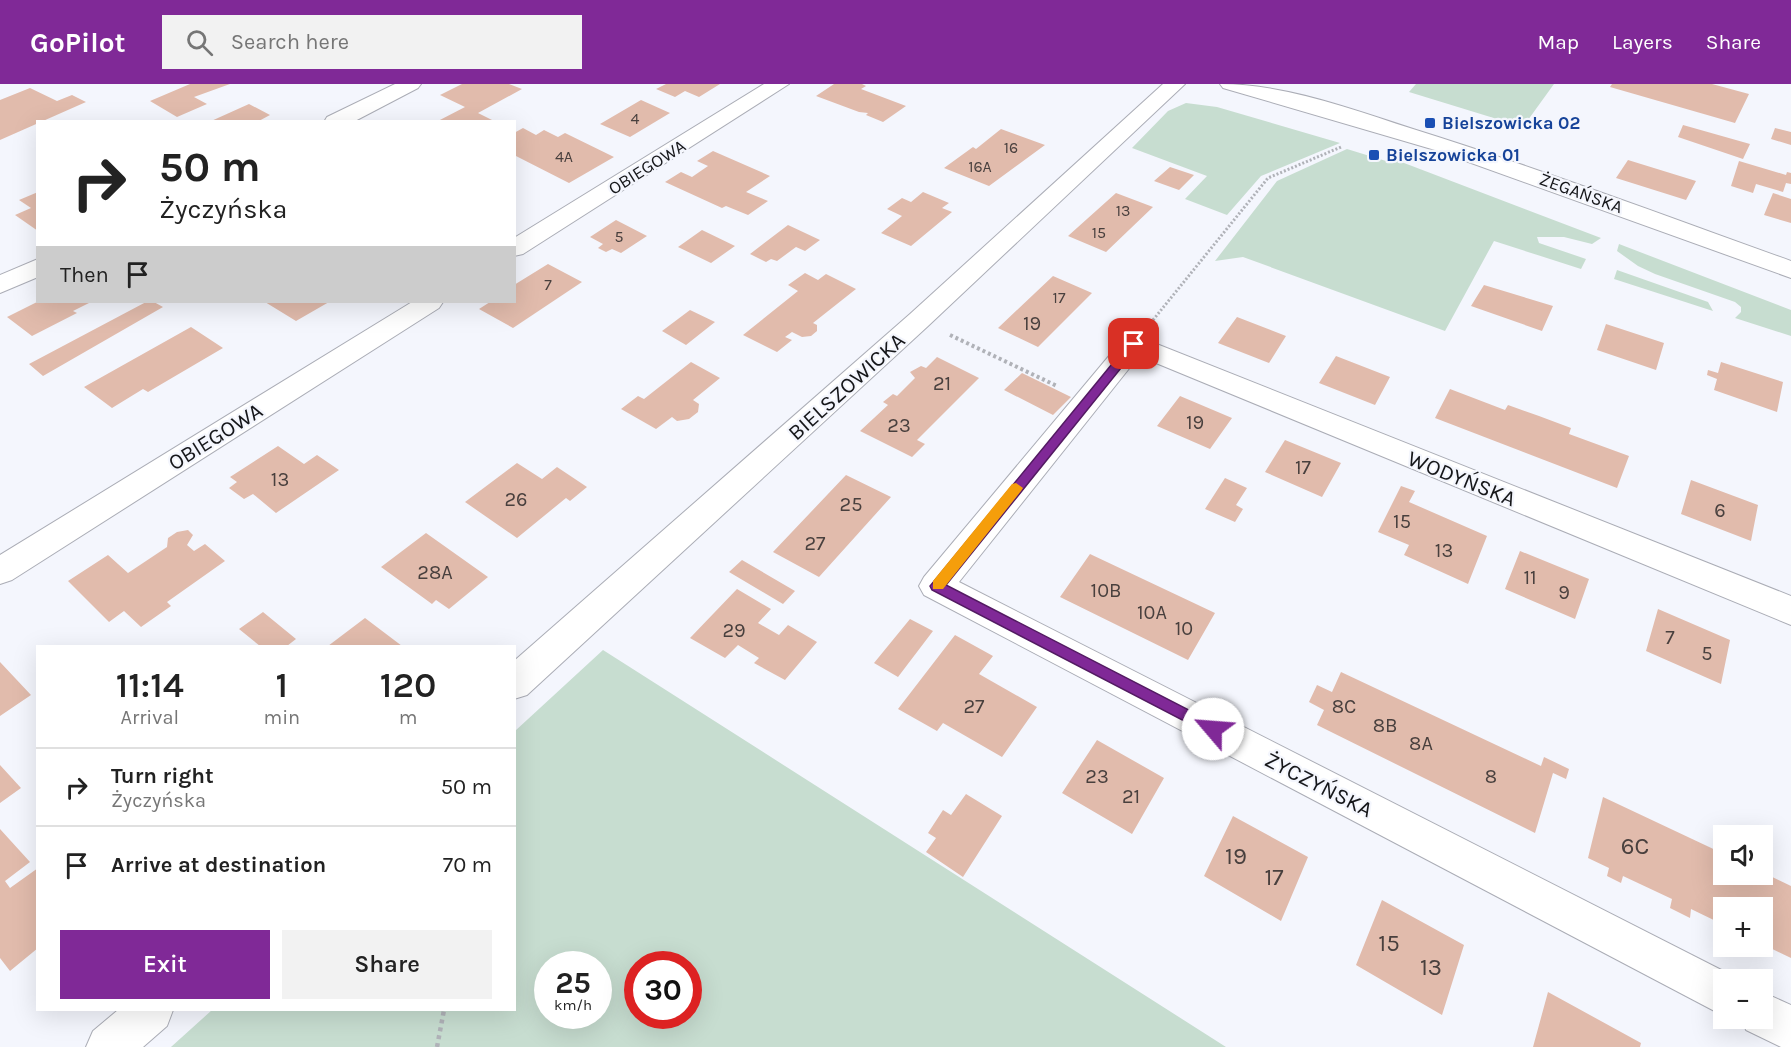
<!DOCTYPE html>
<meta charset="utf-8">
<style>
:root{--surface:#fff;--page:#f2f2f2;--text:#222;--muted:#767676;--line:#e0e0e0;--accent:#802997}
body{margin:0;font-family:Karla,sans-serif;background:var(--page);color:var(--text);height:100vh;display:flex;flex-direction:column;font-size:22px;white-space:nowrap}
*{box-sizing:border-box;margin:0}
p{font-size:20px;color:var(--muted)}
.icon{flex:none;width:33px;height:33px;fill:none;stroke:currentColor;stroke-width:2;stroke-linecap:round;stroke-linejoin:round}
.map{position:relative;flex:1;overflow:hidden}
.side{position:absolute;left:36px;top:561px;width:480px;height:366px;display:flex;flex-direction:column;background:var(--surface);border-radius:0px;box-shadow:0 6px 24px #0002}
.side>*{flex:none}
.top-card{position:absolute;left:36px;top:36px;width:480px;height:183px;border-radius:0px;box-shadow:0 6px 24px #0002;background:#fff;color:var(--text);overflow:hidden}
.controls{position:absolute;left:1713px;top:741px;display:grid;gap:12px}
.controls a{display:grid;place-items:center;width:60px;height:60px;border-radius:0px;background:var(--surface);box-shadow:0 6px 24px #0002;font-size:30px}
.speed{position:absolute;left:534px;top:867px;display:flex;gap:12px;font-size:30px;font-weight:700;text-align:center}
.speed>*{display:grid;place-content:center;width:78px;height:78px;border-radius:50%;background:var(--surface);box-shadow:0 6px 24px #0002;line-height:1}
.speed small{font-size:15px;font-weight:400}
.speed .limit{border:9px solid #d22;background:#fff;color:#111}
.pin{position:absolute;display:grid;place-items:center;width:51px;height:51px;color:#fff;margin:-26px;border-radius:12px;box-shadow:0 3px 9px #0006}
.me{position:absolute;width:66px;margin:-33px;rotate:297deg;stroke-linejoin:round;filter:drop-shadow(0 0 4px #0008)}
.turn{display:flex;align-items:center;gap:21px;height:126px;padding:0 24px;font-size:27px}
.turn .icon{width:78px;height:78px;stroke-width:2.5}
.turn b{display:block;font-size:42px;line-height:51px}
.then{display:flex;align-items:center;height:57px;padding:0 24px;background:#0003;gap:12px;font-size:22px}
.eta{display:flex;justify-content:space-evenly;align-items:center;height:102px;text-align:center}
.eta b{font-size:36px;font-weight:600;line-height:42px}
.primary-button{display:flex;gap:12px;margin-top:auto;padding:12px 24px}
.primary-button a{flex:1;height:69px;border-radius:0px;background:var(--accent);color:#fff;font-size:24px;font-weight:600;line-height:69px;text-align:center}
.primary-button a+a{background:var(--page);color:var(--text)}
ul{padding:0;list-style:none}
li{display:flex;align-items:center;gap:18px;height:78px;padding:0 24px;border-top:2px solid var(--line)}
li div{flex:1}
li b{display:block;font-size:22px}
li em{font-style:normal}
header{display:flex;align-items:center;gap:36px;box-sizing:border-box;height:84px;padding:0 30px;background:var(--accent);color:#fff}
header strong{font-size:28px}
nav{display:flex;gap:33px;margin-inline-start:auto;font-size:21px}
.search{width:420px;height:54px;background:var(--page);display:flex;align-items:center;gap:15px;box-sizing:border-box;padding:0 21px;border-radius:0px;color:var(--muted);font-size:22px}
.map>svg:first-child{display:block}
.green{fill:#c7ddd0;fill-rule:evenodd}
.building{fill:#e1bbac}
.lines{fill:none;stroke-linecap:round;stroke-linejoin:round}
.minor-casing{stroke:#abadb6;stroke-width:2}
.tertiary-casing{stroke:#abadb6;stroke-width:2}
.path-far2{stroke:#b0b2b8;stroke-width:3;stroke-dasharray:2 2;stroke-linecap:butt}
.path-far1{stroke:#b0b2b8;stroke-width:4;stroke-dasharray:3 3;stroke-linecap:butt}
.path{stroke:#b0b2b8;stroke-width:4.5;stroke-dasharray:4 4;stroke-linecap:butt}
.minor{fill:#fff;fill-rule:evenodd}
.tertiary{fill:#fff;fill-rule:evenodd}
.route{fill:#802997;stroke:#531b62;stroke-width:1.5}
.slow{fill:#f59e0b}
.transit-dot{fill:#1a4fb4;stroke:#f4f6fd;stroke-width:2}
.labels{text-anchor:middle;stroke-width:4.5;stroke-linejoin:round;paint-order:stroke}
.far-number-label{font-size:16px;fill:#49403e}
.far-transit-label{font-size:18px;font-weight:bold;fill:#164399;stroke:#f4f6fd;text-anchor:start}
.far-street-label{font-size:18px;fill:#16171a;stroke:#f4f6fd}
.number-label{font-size:20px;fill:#49403e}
.street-label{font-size:22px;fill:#16171a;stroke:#f4f6fd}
.near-number-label{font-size:24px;fill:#49403e}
</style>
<header>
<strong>GoPilot</strong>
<div class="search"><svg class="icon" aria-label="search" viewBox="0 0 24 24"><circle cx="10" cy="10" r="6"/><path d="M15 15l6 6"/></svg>Search here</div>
<nav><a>Map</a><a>Layers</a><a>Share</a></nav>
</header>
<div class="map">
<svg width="1791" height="963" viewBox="0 0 1791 963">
<rect width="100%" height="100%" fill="#f4f6fd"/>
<path class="green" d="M1416 0H1554L1523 43 1409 8Z
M1186 19 1217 23 1340 59 1261 92 1227 131 1185 115 1207 92 1132 64 1168 27Z
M1347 65 1386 77 1391 74 1601 154 1592 160 1564 153H1537L1539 159 1586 175 1581 185 1494 157 1445 247 1243 173 1215 177 1277 97Z
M1619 160 1791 226V252L1735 234 1741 228V223L1735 218 1655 190 1638 182 1617 167Z
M1617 186 1708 218 1713 227 1614 195Z
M603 566 1226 963H171L212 926H514L515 647ZM598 880V932H548V880ZM688 880V932H638V880Z"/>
<path class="building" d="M190 0H230L194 13 207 20 177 33 150 17Z
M462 0H509L522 5 478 29 496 38H436L465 23 440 11Z
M666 0H720L699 13 685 7 675 13 656 5Z
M834 0H862L866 2 861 5 906 22 883 38 866 31 868 29 859 28 816 12Z
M1612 0H1712L1749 10 1735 39 1610 3Z
M30 4 57 17 72 11 86 18 0 56V16Z
M641 16 670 29 630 53 600 40Z
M249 20 270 31 257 38H209Z
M1683 41 1750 60 1743 75 1678 53Z
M523 44 536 51 544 46 558 53 565 49 614 73 569 99 514 71V49Z
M1775 44 1791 48V61L1771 55Z
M1001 45 1045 61 989 102 944 84 973 63 976 65Z
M713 67 770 92 746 108 768 117 748 131 726 122 722 124 665 98 681 88 692 93 708 82 697 77Z
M1628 76 1696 97 1686 116 1616 94Z
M1739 77 1786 91 1787 88 1791 89V100L1786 99 1783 108 1756 100 1753 109 1731 102Z
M1170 83 1194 91 1179 106 1154 97Z
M38 108V147L15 131 31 124 19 116Z
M923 108 949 119 942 124 952 128 911 162 881 149 902 132 887 125 902 114 911 118Z
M1116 109 1153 123 1106 168 1068 152Z
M1773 109 1791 115V139L1764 131Z
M616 136 647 152 621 169 612 165 606 168 598 164 603 160 590 153Z
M788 141 820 156 805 167 796 163 777 177 771 175 766 178 750 170Z
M702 146 735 162 711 179 678 163Z
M548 180 582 198 513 244 479 225 490 218H514V201Z
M805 189 818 196 826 190 856 205 813 239 817 241V247L811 252 802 253 792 248 785 253 792 256 777 268 743 251 798 207 788 201Z
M1053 192 1092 209 1038 263 998 244Z
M1484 201 1553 222 1542 247 1471 222Z
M37 218H91L73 227 77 229 32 252 7 233Z
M146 218H154L163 223 43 292 29 280Z
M265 218H329L296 237Z
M690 226 715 238 686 261 662 247Z
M1237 233 1286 252 1269 279 1218 259Z
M1606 240 1664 259 1656 286 1597 266Z
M191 243 223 264 148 308 143 305 112 324 84 303Z
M1336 272 1390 293 1375 321 1319 299Z
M937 273 979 294 917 356 925 360 912 373 860 347 888 321 883 318 893 310 897 312 915 294 910 288 921 282 926 284Z
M691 278 720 294 693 316 699 320 698 328 689 335 677 337 672 333 656 345 621 325 638 312 644 315Z
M1721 278 1783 298 1777 328 1714 306 1717 295 1707 291 1708 286 1718 289Z
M1022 289 1071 313 1053 331 1004 306Z
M1450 305 1505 326 1508 321 1539 332 1571 344 1569 350 1629 372 1617 404 1435 334Z
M1180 312 1232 334 1210 365 1157 342Z
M1285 356 1341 379 1322 413 1265 388Z
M278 362 304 380 317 371 339 386 276 429 253 410 244 415 229 404 237 398 230 393Z
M517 379 542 395 557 383 587 403 570 417 566 414 517 454 465 418Z
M846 391 891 413 819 493 773 468Z
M1225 394 1247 404 1236 421 1243 425 1235 438 1205 425Z
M1691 396 1758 421 1751 457 1681 430Z
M1401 402 1415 407 1409 418 1487 452 1468 500 1404 471 1409 461 1378 448Z
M188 446 193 451 187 461 194 467 205 460 225 477 167 518 171 522 141 543 124 527 109 538 68 497 108 471 128 489 167 463 168 454 177 448Z
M426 449 488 493 449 525 436 516 432 520 381 483Z
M1520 467 1589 495 1575 535 1505 505Z
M1090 470 1215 529 1188 576 1060 513Z
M742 476 795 507 783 520 729 488Z
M737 505 771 525 758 539 779 551 788 541 817 558 785 596 754 579 759 574 738 561 725 574 690 554Z
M1658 525 1730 556 1721 600 1646 567Z
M263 528 296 555 287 562H260L239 545Z
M365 534 402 562H328Z
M910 535 933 547 898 593 874 579Z
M955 551 993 572 979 590 1037 623 1002 673 943 639 937 647 898 625Z
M0 578 31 611 0 632Z
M1341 588 1541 682 1544 673 1569 685 1566 695 1553 689 1535 749 1317 641 1324 626 1309 618 1317 601 1332 608Z
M1097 656 1164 694 1132 750 1062 709Z
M0 681 21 704 0 719Z
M966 710 1002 732 963 793 926 768 936 754 928 749 943 726 951 731Z
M1603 713 1724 770V790H1762V788L1791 802V874L1762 860V824H1724V841L1691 825 1690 834 1670 824 1672 815 1623 792 1621 799 1607 792 1609 784 1588 774Z
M1233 732 1308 773 1281 837 1204 792Z
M0 745 30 778 5 797 10 804 38 784V864L10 887 0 874Z
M1382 816 1464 861 1442 931 1356 881Z
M1548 908 1641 959 1640 963H1533Z"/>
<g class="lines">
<defs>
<path id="minor" d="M395 0H421L418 4 353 38H324L327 33Z
M764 0H789L523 170 514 172V154Z
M1163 0H1185L928 242 527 611 514 615V577L910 230Z
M38 175V193L0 209V191Z
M412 218H443L439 224 12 496 0 500V471Z
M1134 251 1791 512V541L1139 272 959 498 1739 895 1724 896V932L924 511 919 502 924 493 1124 254Z
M1762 908 1791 921V963H1781L1746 946 1742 934H1762Z
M118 926H173L167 942 143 963H86L93 947Z"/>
<path id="tertiary" d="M1220 0C1285 0 1351 25 1413 45 1541 85 1666 132 1791 177V194L1435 66 1223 4Z"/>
</defs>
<use href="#minor" class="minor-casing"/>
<use href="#tertiary" class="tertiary-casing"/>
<path class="path-far2" d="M1153 236 1268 94 1341 63"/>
<path class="path-far1" d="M950 251 1057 302"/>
<path class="path" d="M437 963 444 926"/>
<use href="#minor" class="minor"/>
<use href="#tertiary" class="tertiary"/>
</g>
<path class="route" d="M1134 257 1139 260 1138 263 946 501 1218 641 1221 645 1218 650 1213 652 932 506 930 502 1130 258Z"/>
<path class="slow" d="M1016 399 1023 404 1021 407 943 505H933V497L1012 400Z"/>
<g class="transit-dot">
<rect x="1424" y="33" width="12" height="12" rx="3"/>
<rect x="1368" y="65" width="12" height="12" rx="3"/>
</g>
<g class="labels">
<g class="far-number-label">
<text x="635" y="40">4</text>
<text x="1011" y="69">16</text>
<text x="564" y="78">4A</text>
<text x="980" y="88">16A</text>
<text x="1123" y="132">13</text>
<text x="1099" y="154">15</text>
<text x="619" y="158">5</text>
<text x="548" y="206">7</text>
<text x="1059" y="219">17</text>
</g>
<g class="far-transit-label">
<text x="1442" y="45">Bielszowicka 02</text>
<text x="1386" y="77">Bielszowicka 01</text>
</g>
<g class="far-street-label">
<text transform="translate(647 83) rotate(-32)" y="6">OBIEGOWA</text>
<text transform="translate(1581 109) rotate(20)" y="6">ŻEGAŃSKA</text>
</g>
<g class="number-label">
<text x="1032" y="246">19</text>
<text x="942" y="306">21</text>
<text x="1195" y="345">19</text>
<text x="899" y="348">23</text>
<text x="1303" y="390">17</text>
<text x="280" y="402">13</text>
<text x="516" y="422">26</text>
<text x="851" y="427">25</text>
<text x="1720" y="433">6</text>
<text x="1402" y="444">15</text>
<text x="815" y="466">27</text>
<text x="1444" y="473">13</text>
<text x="435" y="495">28A</text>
<text x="1530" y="500">11</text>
<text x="1106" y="513">10B</text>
<text x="1564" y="515">9</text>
<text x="1152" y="535">10A</text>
<text x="1184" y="551">10</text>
<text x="734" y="553">29</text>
<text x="1670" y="560">7</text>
<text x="1707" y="576">5</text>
<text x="974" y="629">27</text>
<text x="1344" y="629">8C</text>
<text x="1385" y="648">8B</text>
<text x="1421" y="666">8A</text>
<text x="1097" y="699">23</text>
<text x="1491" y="699">8</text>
<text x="1131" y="719">21</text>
</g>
<g class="street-label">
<text transform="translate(846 302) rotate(-42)" y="8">BIELSZOWICKA</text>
<text transform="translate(215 352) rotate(-32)" y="8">OBIEGOWA</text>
<text transform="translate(1462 394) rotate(22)" y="8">WODYŃSKA</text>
<text transform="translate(1319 700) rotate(27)" y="8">ŻYCZYŃSKA</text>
</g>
<g class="near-number-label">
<text x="1635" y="770">6C</text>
<text x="1236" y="780">19</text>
<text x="1274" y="801">17</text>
<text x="1389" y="867">15</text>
<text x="1431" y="891">13</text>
</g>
</g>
</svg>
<div class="controls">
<a><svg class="icon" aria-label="sound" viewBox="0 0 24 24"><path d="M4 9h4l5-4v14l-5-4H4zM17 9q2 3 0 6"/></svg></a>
<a>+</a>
<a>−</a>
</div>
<div class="speed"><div>25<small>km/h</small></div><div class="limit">30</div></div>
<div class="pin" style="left:1134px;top:260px;background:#d93025"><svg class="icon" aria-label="arrive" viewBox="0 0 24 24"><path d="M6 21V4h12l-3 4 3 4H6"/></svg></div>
<svg class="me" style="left:1213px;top:645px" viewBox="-20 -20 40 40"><circle r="19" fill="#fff"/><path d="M0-13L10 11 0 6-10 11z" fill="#802997"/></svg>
<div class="top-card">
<div class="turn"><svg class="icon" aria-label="right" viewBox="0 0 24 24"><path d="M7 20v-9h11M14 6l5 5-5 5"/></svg><div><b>50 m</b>Życzyńska</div></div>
<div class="then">Then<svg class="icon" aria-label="arrive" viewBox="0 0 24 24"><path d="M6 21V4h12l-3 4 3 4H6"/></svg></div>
</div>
<section class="side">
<div class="eta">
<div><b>11:14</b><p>Arrival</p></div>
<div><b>1</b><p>min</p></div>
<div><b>120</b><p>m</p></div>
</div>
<ul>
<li><svg class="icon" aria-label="right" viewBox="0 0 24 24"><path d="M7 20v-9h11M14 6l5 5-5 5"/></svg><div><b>Turn right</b><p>Życzyńska</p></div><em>50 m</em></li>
<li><svg class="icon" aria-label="arrive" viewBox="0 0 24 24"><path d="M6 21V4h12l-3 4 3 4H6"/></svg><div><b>Arrive at destination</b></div><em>70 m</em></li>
</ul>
<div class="primary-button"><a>Exit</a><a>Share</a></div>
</section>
</div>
